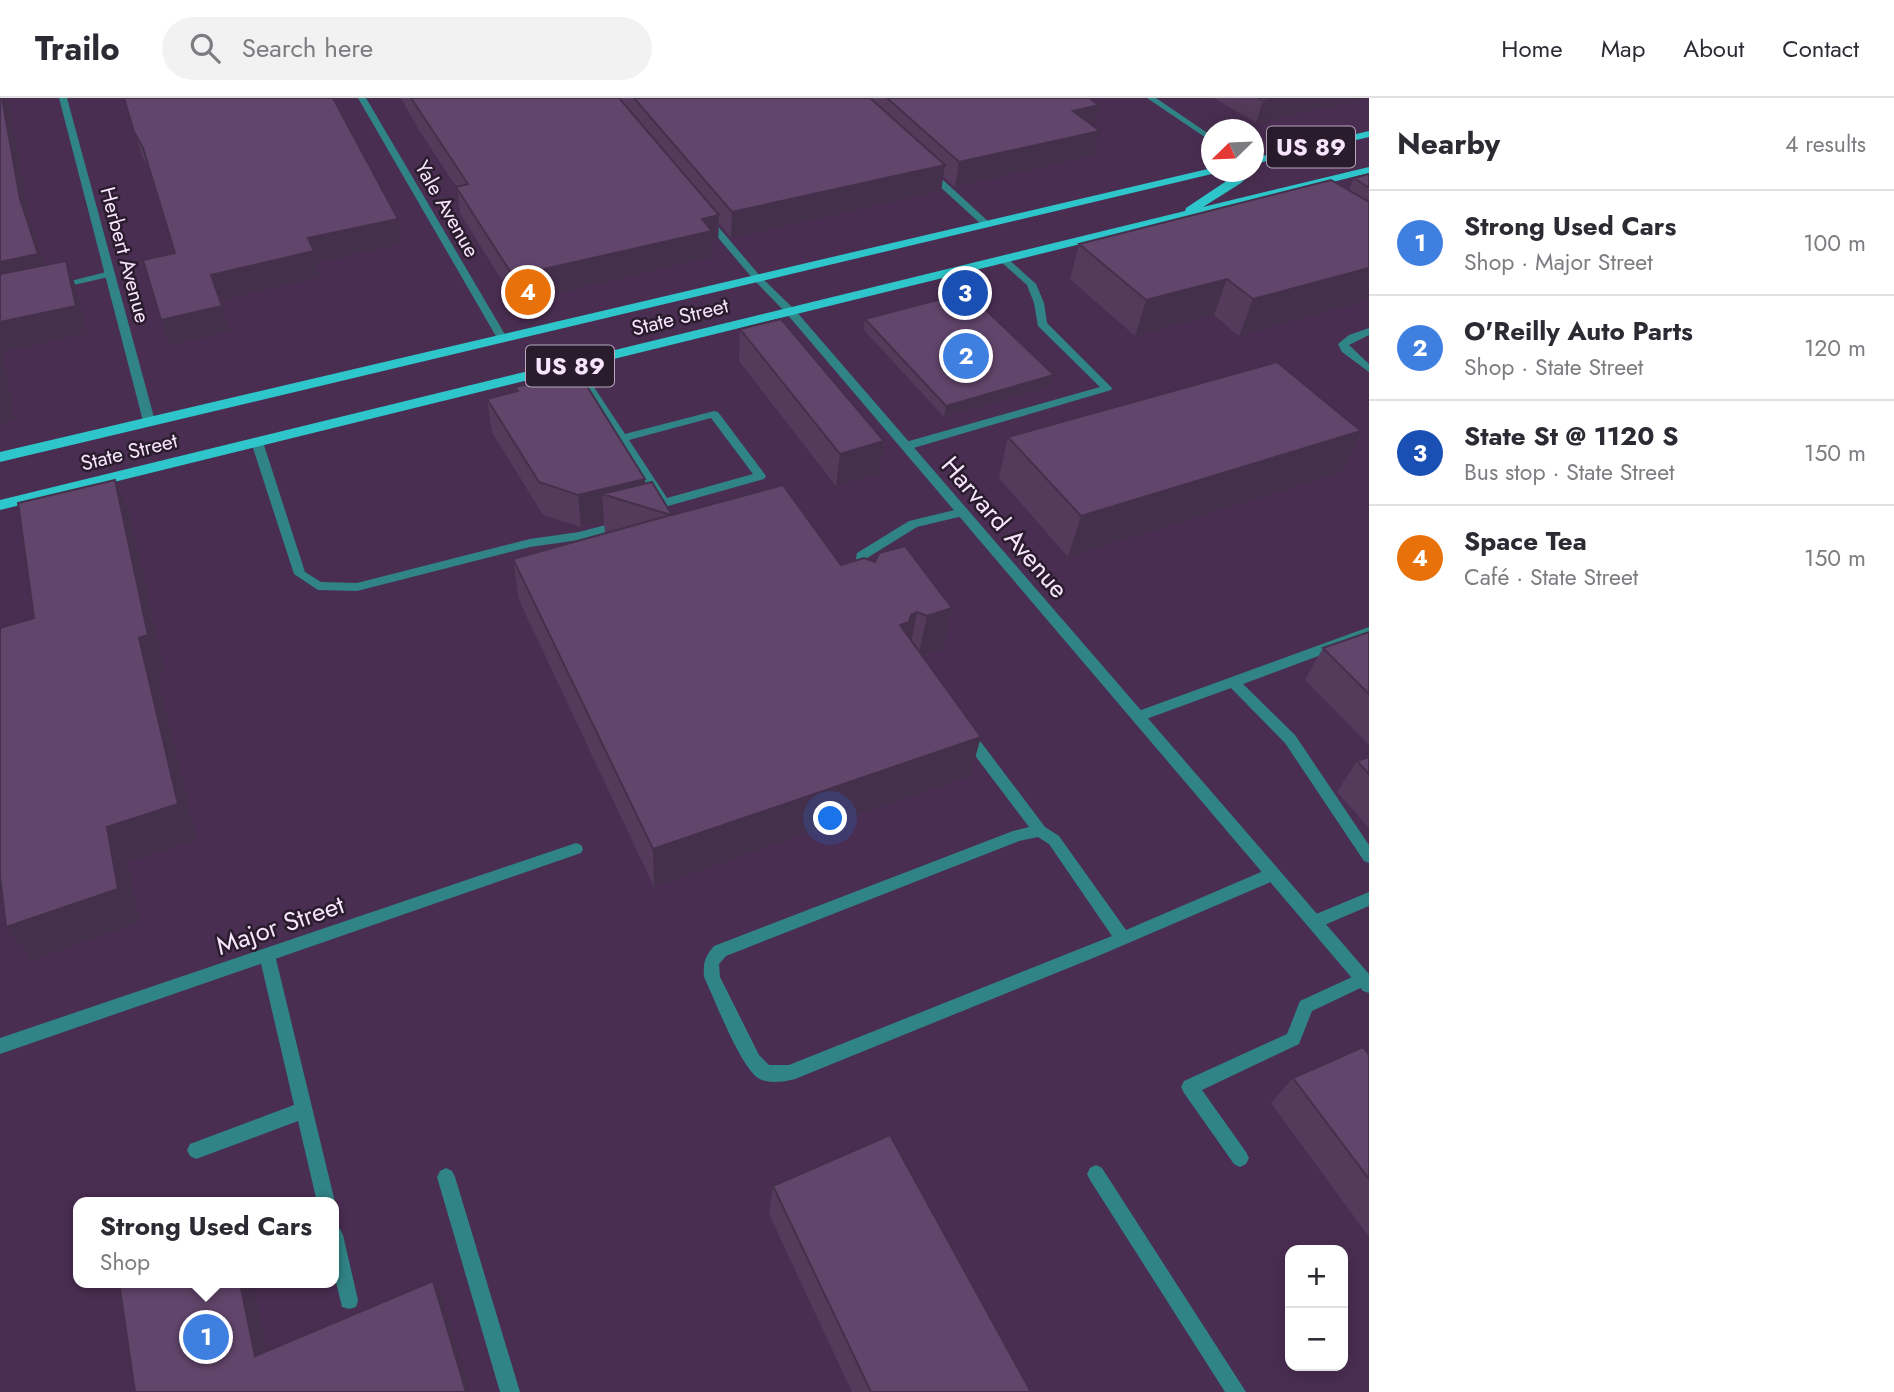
<!DOCTYPE html>
<html lang="en">
<head>
<meta charset="utf-8">
<style>
	:root { --surface:#fff; --page:#f2f2f3; --text:#2b2b33; --muted:#7c7c81; --line:#e1e1e2; --accent:#0f766e }
	body { margin:0; font-family:Jost,sans-serif; background:var(--page); color:var(--text) }
	.controls { position:absolute; right:21px; bottom:21px; display:grid; overflow:hidden; border-radius:14px; box-shadow:0 4px 18px #0003 }
	.controls button { width:63px; height:63px; display:grid; place-items:center; padding:0; border:0; border-bottom:2px solid var(--line); background:var(--surface); color:var(--text); font:35px sans-serif }
	.compass { position:absolute; left:1201px; top:21px; width:63px; height:63px; border-radius:50%; background:var(--surface); box-shadow:0 4px 18px #0003; rotate:247deg }
	.you { position:absolute; left:831px; top:721px; width:24px; height:24px; margin:-18px; border:5px solid #fff; border-radius:50%; background:#1a73e8; box-shadow:0 0 0 10px #1a73e833 }
	.badge { display:grid; place-items:center; width:46px; height:46px; border-radius:50%; background:var(--accent); color:#fff; font-size:23px; font-weight:700 }
	.pin { position:absolute; translate:-50% -50%; border:4px solid #fff; box-shadow:0 2px 7px #0006 }
	.popup { position:absolute; left:73px; top:1099px; width:266px; height:91px; box-sizing:border-box; display:grid; place-content:center; border-radius:14px; background:var(--surface); filter:drop-shadow(0 2px 5px #0005); font-size:23px; white-space:nowrap; color:var(--muted) }
	.popup b { font-size:26px; color:var(--text) }
	.popup::after { content:''; position:absolute; left:50%; top:100%; margin-left:-14px; border:14px solid transparent; border-top-color:var(--surface) }
	.list { margin:0; padding:0; list-style:none }
	h2 { display:flex; justify-content:space-between; align-items:center; height:91px; margin:0; padding:0 28px; font-size:30px }
	h2 small { font-size:23px; font-weight:400; color:var(--muted) }
	.list li { display:grid; grid-template-columns:46px 1fr auto; gap:21px; align-items:center; box-sizing:border-box; height:105px; padding:0 28px; border-top:2px solid var(--line) }
	.list b { display:block; font-size:26px; white-space:nowrap }
	.list p { margin:0; font-size:23px; white-space:nowrap; color:var(--muted) }
	.list em { font-size:23px; font-style:normal; color:var(--muted) }
	.icon { flex:none; width:38px; height:38px; fill:none; stroke:currentColor; stroke-width:2; stroke-linecap:round; stroke-linejoin:round }
	.map { position:relative; flex:none; width:1369px; height:1294px; overflow:hidden }
	header { display:flex; align-items:center; gap:42px; box-sizing:border-box; height:98px; padding:0 35px; background:var(--surface); border-bottom:2px solid var(--line) }
	header strong { font-size:33px }
	nav { display:flex; gap:38px; margin-inline-start:auto; font-size:24px }
	.search { width:490px; height:63px; background:var(--page); display:flex; align-items:center; gap:18px; box-sizing:border-box; padding:0 24px; border-radius:38px; color:var(--muted); font-size:26px }
	main { display:flex }
	aside { flex:1; background:var(--surface) }
	.map>svg:first-child { display:block }
</style>
</head>
<body>
<header>
<strong>Trailo</strong>
<div class="search"><svg class="icon" aria-label="search" viewBox="0 0 24 24"><circle cx="10" cy="10" r="6"/><path d="M15 15l6 6"/></svg>Search here</div>
<nav><a>Home</a><a>Map</a><a>About</a><a>Contact</a></nav>
</header>
<main>
<div class="map">
<svg width="1369" height="1294" viewBox="0 0 1369 1294">
	<rect width="100%" height="100%" fill="#4a2e52"/>
	<g fill="none" stroke-linecap="round" stroke-linejoin="round">
		<path fill="#308486" fill-rule="evenodd" d="M1001,160H1007L1036,186L1044,205L1047,225L1112,290L1111,292L910,351H902V345L1100,289L1038,228L1034,205L1027,187L1001,164Z
			M110,173L115,176L113,178L56,191L51,188Z
			M1369,230V237L1349,247L1369,266V274L1342,254L1338,246L1349,237Z
			M574,264L578,265L625,336L714,313L718,314L766,378L764,381L668,408H660L569,267ZM711,320L753,376L667,400L629,342Z
			M257,340L263,344L305,474L321,484L357,485L530,441L579,434L621,423L627,427L625,430L579,442L530,449L357,493L318,492L294,476L251,344Z
			M963,410L969,414L967,417L917,429L867,460L865,478L859,482L855,481L853,478L857,455L909,423Z
			M1369,529V539L1243,586L1295,637L1369,747V765L1364,763L1285,645L1231,590L1138,624L1131,619L1133,615Z
			M966,630L971,631L1045,729L1059,738L1126,832L1268,771L1273,770L1278,771L1281,776L1278,781L1098,858L795,981C786,984 766,986 758,980C739,966 715,902 704,879C703,864 705,859 714,848L1013,733L1029,729L961,639L959,635L961,631ZM1038,739L1049,746L1112,838L789,967H769L759,957L720,879L719,866L726,858L1019,743Z
			M1369,794V808L1315,831L1309,829L1307,824L1309,819Z
			M267,850L273,852L275,857L335,1104L334,1107V1104H317L298,1023L196,1061L190,1058L187,1052L190,1046L294,1007L259,857L261,852Z
			M1363,874L1369,876V886L1312,913L1299,946L1202,992L1246,1054L1249,1060L1246,1066L1240,1069L1234,1066L1184,995L1181,989L1184,983L1287,936L1300,903Z
			M1096,1067L1102,1070L1246,1294H1225L1090,1082L1087,1076L1090,1070Z
			M446,1070L452,1073L455,1079L520,1294H500L437,1079L440,1073Z
			M334,1128L340,1131L343,1137L358,1202L356,1209L349,1211L342,1209L334,1176Z"/>
		<path fill="#308486" fill-rule="evenodd" d="M59,0H67L155,323L153,325L149,326L143,323Z
			M358,0H366L507,240L506,242H498L497,240Z
			M1147,0H1156L1212,38V44Z
			M925,71H931L989,124V128H983L925,75Z
			M704,119H710L760,178L795,212L1369,876V895L1363,893L787,216L754,182L704,123Z
			M576,745L581,747L583,751L581,755L0,956V940Z"/>
		<path fill="#2ec6ca" fill-rule="evenodd" d="M1369,33V39L1254,66V60Z
			M1369,69V75L0,412V402L1185,113L1186,110L1240,74H1252L1241,85L1203,109Z
			M1212,70V74H1217L1216,75L0,364V354Z"/>
	</g>
	<path fill="#543b5c" d="M124,0L398,121L402,146L317,165L320,179L220,203L230,234L170,247L175,155L150,72L142,58Z
		M401,0H1089L1094,28L1093,58L955,89L943,78L941,93L731,140L719,125L718,143L712,145V159L516,205L460,115L457,90L419,32Z
		M1214,0H1369L1256,25Z
		M1369,76V202L1239,238L1214,217L1135,238L1070,181L1079,146L1349,92L1354,80Z
		M865,221L1054,277L1051,288L944,319L864,232Z
		M740,231L884,343L879,376L836,388L739,263Z
		M515,289L645,386L672,417L841,467L952,510L943,551L922,558L970,678L654,789L519,502L513,461L605,436L604,424L581,429L543,417L492,334L487,301L515,294Z
		M1361,333L1340,375L1068,459L999,380L1008,339Z
		M1369,534V647L1305,582L1323,550Z
		M1369,659V730L1337,694L1357,663Z
		M1369,957V1139L1271,1005L1293,980Z
		M773,1088L1031,1294H852L769,1116Z"/>
	<path fill="#45304b" d="M2,0H8L31,128L50,183L0,194V164L20,101Z
		M1277,0H1369L1256,25L1263,3Z
		M1099,7L1093,32L1073,13Z
		M1100,33L1093,58L955,89L959,64Z
		M945,67L941,93L731,140L732,114Z
		M719,117L718,143L712,145V159L516,205L513,178L702,121Z
		M398,121L402,146L317,165L320,179L219,203L211,177L308,140Z
		M66,163L77,191L87,235L3,254L15,323L0,326V224Z
		M1369,170V202L1239,238L1253,201Z
		M1227,181L1214,217L1135,238L1146,202Z
		M222,208L230,234L170,247L161,222Z
		M1054,277L1051,288L944,319L946,308Z
		M1361,333L1340,375L1068,459L1081,418Z
		M884,343L879,376L836,388L840,356Z
		M645,381L646,409L602,396L604,424L581,429L578,397Z
		M115,382L131,420L165,575L157,577L197,742L128,764L140,825L32,862L6,829L107,729L139,540Z
		M952,510L943,551L918,559L927,518Z
		M917,514L909,555L900,527L911,517Z
		M981,639L970,678L654,789L653,751Z
		M433,1183L443,1202L470,1294H466Z
		M240,1185H253L272,1276L255,1258Z"/>
	<path fill="#62456b" stroke="#45304b" stroke-width="2" d="M0,0H2L20,101L38,156L0,164Z
		M124,0H333L398,121L308,140L314,153L211,177L222,208L161,222L143,162L175,155L143,50L134,34Z
		M411,0H619L719,117L702,121L712,133L513,178L456,89L468,86Z
		M634,0H870L945,67L732,114Z
		M887,0H1089L1099,7L1073,13L1100,33L959,64Z
		M1258,0H1277L1263,3Z
		M1369,76V90L1354,80Z
		M1331,82L1369,104V170L1253,201L1227,181L1146,202L1079,146Z
		M66,163L76,208L0,224V176Z
		M967,194L1054,277L946,308L865,221Z
		M781,221L884,343L840,356L740,231Z
		M1277,264L1361,333L1081,418L1008,339Z
		M574,276L580,277L645,381L578,397L539,384L487,301L518,293L515,289Z
		M115,382L148,537L139,540L178,706L107,729L118,791L6,829L0,778V530L34,520L18,405Z
		M652,384L672,417L783,387L841,467L864,460L875,464L879,455L905,448L952,510L927,518L917,514L911,517L909,524L900,527L981,639L653,751L513,461L671,417L602,396Z
		M1369,534V596L1323,550Z
		M1369,659V676L1357,663Z
		M1363,949L1369,957V1081L1293,980Z
		M890,1037L1031,1294H871L773,1088Z
		M433,1183L466,1294H135L119,1185H240L255,1258Z"/>
	<g text-anchor="middle" stroke-width="5" stroke-linejoin="round" paint-order="stroke">
		<g font-size="21" fill="#f6e5fc" stroke="#291c2d">
			<text transform="translate(447 111) rotate(60)" y="7">Yale Avenue</text>
			<text transform="translate(125 157) rotate(75)" y="7">Herbert Avenue</text>
			<text transform="translate(680 219) rotate(-14)" y="7">State Street</text>
			<text transform="translate(129 354) rotate(-14)" y="7">State Street</text>
		</g>
		<g fill="#291c2d" stroke="#b8a9be" stroke-width="2">
			<rect x="1267" y="28.5" width="88" height="41" rx="5"/>
			<rect x="526" y="247.5" width="88" height="41" rx="5"/>
		</g>
		<g font-size="24" font-weight="bold" fill="#f6e5fc">
			<text x="1311" y="57">US 89</text>
			<text x="570" y="276">US 89</text>
		</g>
		<g font-size="26" fill="#f6e5fc" stroke="#291c2d">
			<text transform="translate(1005 429) rotate(49)" y="9">Harvard Avenue</text>
			<text transform="translate(280 827) rotate(-19)" y="9">Major Street</text>
		</g>
	</g>
</svg>
<div class="controls">
<button>+</button>
<button>−</button>
</div>
<svg class="compass" viewBox="-18 -18 36 36"><path d="M0-13l5 13h-10z" fill="#e53935"/><path d="M0 13l5-13h-10z" fill="#7c7c81"/></svg>
<div class="you"></div>
<div class="pin badge" style="left:206px;top:1239px;background:#3f7fe0">1</div>
<div class="popup"><b>Strong Used Cars</b>Shop</div>
<div class="pin badge" style="left:966px;top:258px;background:#3f7fe0">2</div>
<div class="pin badge" style="left:965px;top:195px;background:#1a4fb4">3</div>
<div class="pin badge" style="left:528px;top:194px;background:#e8710a">4</div>
</div>
<aside>
<h2>Nearby<small>4 results</small></h2>
<ul class="list">
<li><span class="badge" style="background:#3f7fe0">1</span><div><b>Strong Used Cars</b><p>Shop · Major Street</p></div><em>100 m</em></li>
<li><span class="badge" style="background:#3f7fe0">2</span><div><b>O'Reilly Auto Parts</b><p>Shop · State Street</p></div><em>120 m</em></li>
<li><span class="badge" style="background:#1a4fb4">3</span><div><b>State St @ 1120 S</b><p>Bus stop · State Street</p></div><em>150 m</em></li>
<li><span class="badge" style="background:#e8710a">4</span><div><b>Space Tea</b><p>Café · State Street</p></div><em>150 m</em></li>
</ul>
</aside>
</main>
</body>
</html>
